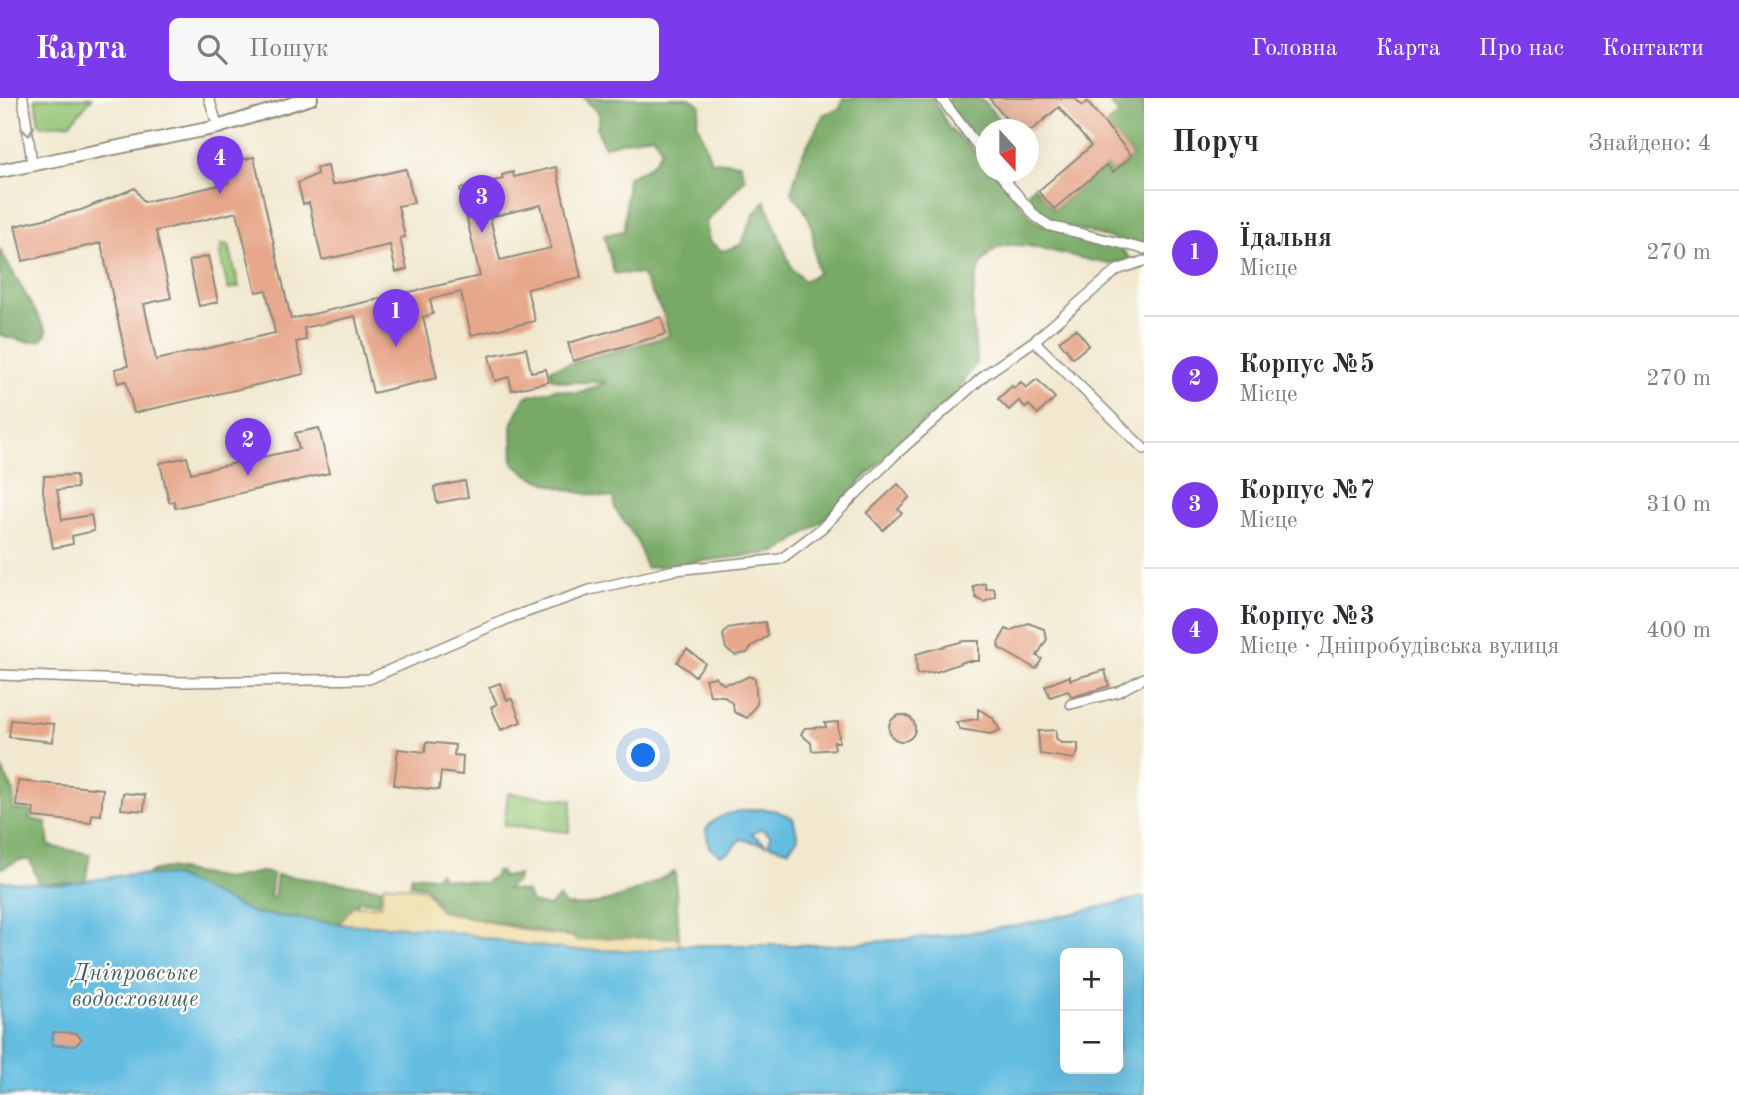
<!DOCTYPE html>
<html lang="uk">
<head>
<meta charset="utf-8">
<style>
	:root { --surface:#fff; --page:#f7f7f7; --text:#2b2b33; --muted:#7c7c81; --line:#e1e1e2; --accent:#7c3aed }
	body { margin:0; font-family:"Old Standard TT",serif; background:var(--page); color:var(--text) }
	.controls { position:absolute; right:21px; bottom:21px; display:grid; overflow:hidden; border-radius:10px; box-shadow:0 7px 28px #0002 }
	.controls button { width:63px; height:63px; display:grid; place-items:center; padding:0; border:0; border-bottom:2px solid var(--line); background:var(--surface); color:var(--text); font:35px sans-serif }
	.compass { position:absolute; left:976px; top:21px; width:63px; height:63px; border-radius:50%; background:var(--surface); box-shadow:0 7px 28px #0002; rotate:159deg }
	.you { position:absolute; left:644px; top:658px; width:24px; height:24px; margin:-18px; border:5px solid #fff; border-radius:50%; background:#1a73e8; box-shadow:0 0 0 10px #1a73e833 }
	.badge { display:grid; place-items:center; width:46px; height:46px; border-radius:50%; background:var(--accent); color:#fff; font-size:23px; font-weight:700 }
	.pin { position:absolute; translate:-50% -58px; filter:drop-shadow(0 2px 4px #0008) }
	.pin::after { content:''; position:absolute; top:37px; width:24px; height:21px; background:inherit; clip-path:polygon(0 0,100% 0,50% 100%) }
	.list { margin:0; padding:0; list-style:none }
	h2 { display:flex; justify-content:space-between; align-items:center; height:91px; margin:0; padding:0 28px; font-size:30px }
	h2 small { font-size:23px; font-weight:400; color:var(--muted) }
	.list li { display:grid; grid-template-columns:46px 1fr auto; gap:21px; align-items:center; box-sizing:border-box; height:126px; padding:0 28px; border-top:2px solid var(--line) }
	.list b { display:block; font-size:26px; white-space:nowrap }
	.list p { margin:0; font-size:23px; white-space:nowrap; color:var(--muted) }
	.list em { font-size:23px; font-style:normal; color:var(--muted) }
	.icon { flex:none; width:38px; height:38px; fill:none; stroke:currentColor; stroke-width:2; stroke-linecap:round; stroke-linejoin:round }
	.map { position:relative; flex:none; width:1144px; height:997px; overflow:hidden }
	header { display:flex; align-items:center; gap:42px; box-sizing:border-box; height:98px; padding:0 35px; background:var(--accent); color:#fff }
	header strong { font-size:33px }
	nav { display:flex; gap:38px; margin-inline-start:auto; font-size:24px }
	.search { width:490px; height:63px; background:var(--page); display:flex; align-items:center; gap:18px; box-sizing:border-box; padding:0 24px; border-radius:10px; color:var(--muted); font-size:26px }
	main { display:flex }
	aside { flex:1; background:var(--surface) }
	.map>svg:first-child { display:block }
</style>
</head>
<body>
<header>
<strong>Карта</strong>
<div class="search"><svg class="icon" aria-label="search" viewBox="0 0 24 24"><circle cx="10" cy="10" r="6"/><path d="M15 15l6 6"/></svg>Пошук</div>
<nav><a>Головна</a><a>Карта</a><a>Про нас</a><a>Контакти</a></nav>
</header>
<main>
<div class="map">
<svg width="1144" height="997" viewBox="0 0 1144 997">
	<rect width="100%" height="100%" fill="#fdfcf7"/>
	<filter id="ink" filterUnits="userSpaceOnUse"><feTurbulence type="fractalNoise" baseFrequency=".0143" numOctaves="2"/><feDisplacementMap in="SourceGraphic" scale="14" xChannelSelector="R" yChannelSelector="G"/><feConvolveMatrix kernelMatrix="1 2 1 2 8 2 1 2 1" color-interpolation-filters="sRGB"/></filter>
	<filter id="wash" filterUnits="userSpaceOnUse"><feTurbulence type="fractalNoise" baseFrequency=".00686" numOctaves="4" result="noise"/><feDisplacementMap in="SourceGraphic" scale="28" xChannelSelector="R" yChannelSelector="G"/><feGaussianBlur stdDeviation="1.57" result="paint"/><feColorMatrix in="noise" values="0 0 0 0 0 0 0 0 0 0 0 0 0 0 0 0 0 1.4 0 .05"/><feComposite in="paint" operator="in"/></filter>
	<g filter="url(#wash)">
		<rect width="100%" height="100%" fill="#f1e8cf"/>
		<path fill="#95c574" stroke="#607850" stroke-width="2" d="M35,0H92L70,25L43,28L39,25Z
			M222,146L229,147L239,189L228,191L220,157Z
			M508,695L572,702L569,734L504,727Z"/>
		<path fill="#78aa66" stroke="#526a48" stroke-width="2" d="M584,0H690L700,7L697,24L711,63L740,65L745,81L706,124L709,143L722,153L741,147L754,116L765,103L792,171L804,183L818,175C809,135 821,129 791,94L802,57L824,16L840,11L843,0H933L949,30L982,60L986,65V74H994L1034,123L1119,149L1131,161C1110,169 1094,163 1073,158C1053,154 1031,146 1010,147C961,151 973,232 977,264L955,296L890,354L820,425L778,454L646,470L637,442L615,411L614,400C583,397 535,387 513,365L512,326L525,299L556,291L577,295L608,284H566L552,280L550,271L669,238L664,217L641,176L614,175L604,137L624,133L628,79C642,74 658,65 661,50L652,37L604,48L597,31L600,17Z
			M948,0H981L1007,31L986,32V54L950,9Z
			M1106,0H1144V149L1051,124L1038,116L1024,99L1034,88L1054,111L1107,67L1114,74L1132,58L1106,27L1119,16Z
			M0,152L47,234L42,242L28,244L0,237Z
			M0,668L14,694L13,711L31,713L30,721L46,724L49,748L90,756L85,785H39L30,762H19L0,771Z
			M167,770L226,781L262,774L273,776L270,799L274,800L277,777L381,790L379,805L359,803L339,826L253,815L211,796L146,778L152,773Z
			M496,773L501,774V779L518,777L517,783L506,791L527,794L531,804L550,808L559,799L565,807C606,811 638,791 675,774L679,840H600L577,843L574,838L544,834L443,813L425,788L410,786L411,777L435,779L439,774L442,780L483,785L495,778Z"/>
		<path fill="#eeda9e" stroke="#8c8264" stroke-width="2" d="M384,786L425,791L440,813L543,836L573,839L577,843L600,840H679L680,847L647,853L569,852L520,846L430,830L339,826L353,808H381Z"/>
		<path fill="#64bde1" stroke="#487486" stroke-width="2" fill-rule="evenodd" d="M756,711L774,712L793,720L798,740L788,752L769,747L770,737L761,731L752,736L767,747L740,741L729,754L720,757L709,749L706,731C718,715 737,713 756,711Z
			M129,776L174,778L253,815L339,826L430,830L520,846L569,852L647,853L680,847H836L944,838L1027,826L1144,799V997H0V783L62,787ZM1065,855H1118V971H1065Z"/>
		<g id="blocks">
			<path fill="#e7a78b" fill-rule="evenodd" d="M989,0H1075L1082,8L1087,4L1132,58L1113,74L1107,67L1054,111L1038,93L1091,48L1059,9L1032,32H1015Z
				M254,59L291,221L480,178L460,91L503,81L502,77L513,74L514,79L556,69L581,179L527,191L535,223L471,237L461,194L430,201L433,216L423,219L437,280L373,295L355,218L304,230L306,242L296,244L304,276L134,315L126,283L118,285L115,271L128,268L101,145L23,163L15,128L81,112L135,90L144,104L229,85L225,66ZM541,107L551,150L500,162L490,119ZM237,114L256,194L266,192L275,235L156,262L144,206L171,200L156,133Z
				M328,68L332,87L406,71L414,105L398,108L405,139L400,140L407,171L396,174L390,147L322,162L309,105L303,106L298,85L317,76L316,70Z
				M208,158L218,204L199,208L189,163Z
				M661,219L666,236L573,263L568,245Z
				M1076,231L1089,247L1073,260L1059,243Z
				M526,250L531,274L546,271L549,284L512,292L509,279L495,283L489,258Z
				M1037,281L1055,300L1038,316L1029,307L1026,310L1019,303L1009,312L998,301L1012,288L1014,290L1021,284L1026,290Z
				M319,330L329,375L175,410L174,403L169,404L160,365L187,359L191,375L299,351L295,335Z
				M76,377L77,390L57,392L62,422L91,417L94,433L72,438L73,446L53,450L43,393L44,378Z
				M465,383L468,399L437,405L434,389Z
				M898,386L910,399L898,411L902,415L883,432L867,415Z
				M985,485L986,491L994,490L996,499L984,504L976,500L973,488Z
				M765,524L768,538L752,548L747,555L735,557L726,551L723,537L728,530Z
				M1028,525L1044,531L1047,541L1037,558L1042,561L1036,571L999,550L998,545L1006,531L1010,533Z
				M964,543H979V563H966L936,574L917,576L916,556Z
				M687,551L705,565L695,578L677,564Z
				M1105,572L1109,588L1072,599L1068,593L1050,599L1045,588L1070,578V582Z
				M749,578L755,581L757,606L747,620L734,614L733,606L724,598L710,597L705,581L715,579L723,586L739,583Z
				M500,585L507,602L512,601L521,624L501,632L491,609L497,606L489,589Z
				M978,611L992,619L1000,632L990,636L960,631L956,624L978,621Z
				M889 630a13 13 0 1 1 26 0a13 13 0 1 1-26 0Z
				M11,622L54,626L53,644L9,639Z
				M838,624L839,644H834L835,651L812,653L811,645L801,636L805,630L826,629L825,625Z
				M1056,632V640L1061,645H1078V655L1074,661L1040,656L1038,633Z
				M426,644L455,647L454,657L463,658L462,677L441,674L439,692L394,687L398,651L425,654Z
				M18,683L103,691L101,717L92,716L91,725L33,719L34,710L16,708Z
				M123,695L145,697L144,713L121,711Z
				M53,934L76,935L82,941L75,948L52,947Z"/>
		</g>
	</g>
	<g filter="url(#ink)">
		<use href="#blocks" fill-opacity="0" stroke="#8e8a7d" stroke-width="2"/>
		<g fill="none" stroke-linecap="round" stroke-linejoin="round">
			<g stroke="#8e8a7d" stroke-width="12">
				<path id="street" d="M23,0L32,65
					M209,0L218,29
					M941,0L986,59
					M998,74L1036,119L1050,128L1144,151
					M1034,243L1144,351
					M0,577L181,584L369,581L512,519L590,492L675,472L781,461L822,430L893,359L986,276L1034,243L1117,172L1144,163
					M1071,606L1118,594L1144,580"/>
			</g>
			<g stroke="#8e8a7d" stroke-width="16">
				<path id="secondary" d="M0,73L218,29L311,0"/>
			</g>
			<use href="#street" stroke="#fff" stroke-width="9"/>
			<use href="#secondary" stroke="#fff" stroke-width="12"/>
		</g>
		<defs><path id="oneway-chevron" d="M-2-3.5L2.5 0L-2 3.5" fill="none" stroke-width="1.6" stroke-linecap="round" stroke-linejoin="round" transform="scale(1.75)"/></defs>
		<use stroke="#a0a0a0" href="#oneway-chevron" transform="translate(28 33) rotate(82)"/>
	</g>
	<g text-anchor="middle" stroke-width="5" stroke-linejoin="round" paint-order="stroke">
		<g font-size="23" font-style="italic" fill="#3f5e6b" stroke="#fdfcf7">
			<text x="135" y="882">Дніпровське<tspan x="135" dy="26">водосховище</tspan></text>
		</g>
	</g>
</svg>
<div class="controls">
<button>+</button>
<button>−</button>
</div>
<svg class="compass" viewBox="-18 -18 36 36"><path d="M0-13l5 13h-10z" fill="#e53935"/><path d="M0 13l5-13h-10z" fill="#7c7c81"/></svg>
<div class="you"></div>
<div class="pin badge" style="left:396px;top:249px">1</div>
<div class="pin badge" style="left:248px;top:378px">2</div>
<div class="pin badge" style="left:482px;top:135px">3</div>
<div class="pin badge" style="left:220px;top:96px">4</div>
</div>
<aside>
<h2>Поруч<small>Знайдено: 4</small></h2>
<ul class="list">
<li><span class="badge">1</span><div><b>Їдальня</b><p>Місце</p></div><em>270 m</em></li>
<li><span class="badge">2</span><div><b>Корпус №5</b><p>Місце</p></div><em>270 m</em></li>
<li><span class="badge">3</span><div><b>Корпус №7</b><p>Місце</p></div><em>310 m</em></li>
<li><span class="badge">4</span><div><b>Корпус №3</b><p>Місце · Дніпробудівська вулиця</p></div><em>400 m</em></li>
</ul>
</aside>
</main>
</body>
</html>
